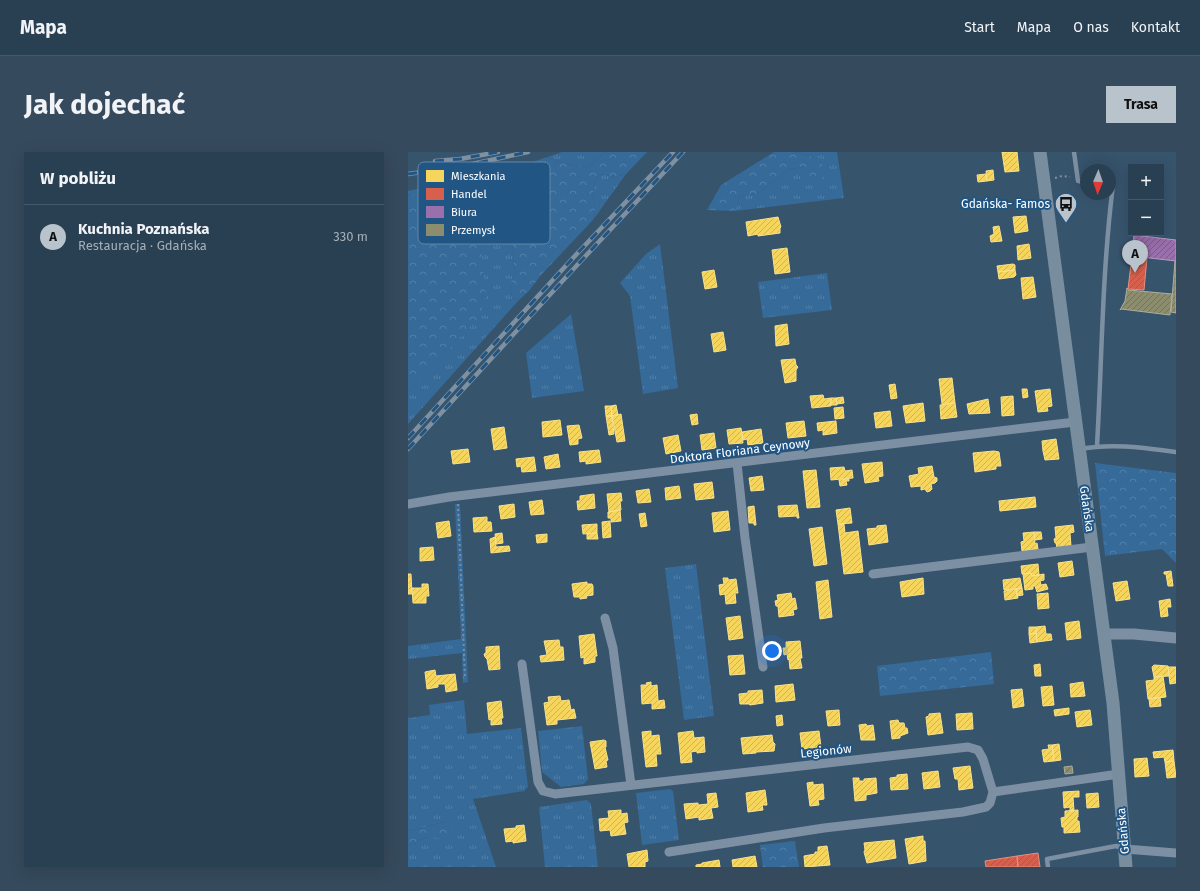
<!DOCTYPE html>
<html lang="pl">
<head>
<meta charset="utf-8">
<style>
	:root { --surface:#293f52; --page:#354a5c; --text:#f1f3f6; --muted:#a5afb8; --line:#455869; --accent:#b9c3cc }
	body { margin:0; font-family:"Fira Sans",sans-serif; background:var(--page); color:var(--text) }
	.controls { position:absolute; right:12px; top:12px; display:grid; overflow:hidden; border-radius:0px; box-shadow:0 4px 16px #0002 }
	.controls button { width:36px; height:36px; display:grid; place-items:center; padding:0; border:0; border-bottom:1px solid var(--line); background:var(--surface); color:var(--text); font:20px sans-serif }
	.compass { position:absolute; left:672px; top:12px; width:36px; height:36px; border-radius:50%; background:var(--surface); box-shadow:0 4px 16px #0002; rotate:182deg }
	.you { position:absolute; left:364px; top:499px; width:14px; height:14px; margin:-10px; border:3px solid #fff; border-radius:50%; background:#1a73e8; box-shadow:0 0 0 6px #1a73e833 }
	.badge { display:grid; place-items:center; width:26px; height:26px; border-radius:50%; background:var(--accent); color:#111; font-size:13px; font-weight:700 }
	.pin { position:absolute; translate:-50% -33px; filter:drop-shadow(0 1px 2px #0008) }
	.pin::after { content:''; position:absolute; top:21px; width:14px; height:12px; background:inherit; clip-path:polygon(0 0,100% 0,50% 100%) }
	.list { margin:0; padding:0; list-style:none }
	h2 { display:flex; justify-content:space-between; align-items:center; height:52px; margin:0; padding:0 16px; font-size:17px }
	h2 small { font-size:13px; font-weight:400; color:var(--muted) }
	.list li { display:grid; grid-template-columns:26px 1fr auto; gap:12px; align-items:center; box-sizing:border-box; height:64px; padding:0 16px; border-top:1px solid var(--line) }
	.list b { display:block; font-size:15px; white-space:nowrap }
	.list p { margin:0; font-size:13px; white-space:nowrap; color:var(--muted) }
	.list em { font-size:13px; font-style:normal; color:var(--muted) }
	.map { position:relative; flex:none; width:768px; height:715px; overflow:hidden; border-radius:0px }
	header { display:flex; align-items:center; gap:24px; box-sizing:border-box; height:56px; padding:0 20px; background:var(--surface); border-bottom:1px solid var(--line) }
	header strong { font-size:19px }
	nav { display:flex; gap:22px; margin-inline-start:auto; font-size:14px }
	.intro { display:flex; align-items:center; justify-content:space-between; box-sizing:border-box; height:96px; padding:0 24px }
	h1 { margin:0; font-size:28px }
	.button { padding:10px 18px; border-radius:0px; background:var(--accent); color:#111; font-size:14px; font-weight:700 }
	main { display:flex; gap:24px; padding:0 24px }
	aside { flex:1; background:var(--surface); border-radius:0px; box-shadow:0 4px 16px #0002 }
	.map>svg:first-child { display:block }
</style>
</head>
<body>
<header>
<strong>Mapa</strong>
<nav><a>Start</a><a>Mapa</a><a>O nas</a><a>Kontakt</a></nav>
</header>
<div class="intro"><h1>Jak dojechać</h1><a class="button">Trasa</a></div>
<main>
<aside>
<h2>W pobliżu<small></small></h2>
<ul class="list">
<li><span class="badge">A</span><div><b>Kuchnia Poznańska</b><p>Restauracja · Gdańska</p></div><em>330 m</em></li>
</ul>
</aside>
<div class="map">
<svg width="768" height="715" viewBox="0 0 768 715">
	<defs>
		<pattern id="grass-tufts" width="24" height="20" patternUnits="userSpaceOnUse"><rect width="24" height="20" fill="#356a99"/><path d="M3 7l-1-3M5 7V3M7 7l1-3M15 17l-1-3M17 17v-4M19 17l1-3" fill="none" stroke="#5380a8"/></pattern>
		<pattern id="forest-crowns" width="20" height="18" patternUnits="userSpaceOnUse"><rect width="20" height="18" fill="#356a99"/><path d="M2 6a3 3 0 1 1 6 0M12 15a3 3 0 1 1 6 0" fill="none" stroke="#5380a8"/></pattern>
		<pattern id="homes-hatch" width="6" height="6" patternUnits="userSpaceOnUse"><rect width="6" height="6" fill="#f6d55c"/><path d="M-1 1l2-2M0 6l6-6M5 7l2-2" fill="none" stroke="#ccb358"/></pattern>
		<pattern id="shops-hatch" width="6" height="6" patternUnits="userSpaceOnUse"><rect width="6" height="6" fill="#d6604d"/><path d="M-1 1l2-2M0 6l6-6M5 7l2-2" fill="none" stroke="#a6594d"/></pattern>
		<pattern id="offices-hatch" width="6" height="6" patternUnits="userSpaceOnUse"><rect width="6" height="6" fill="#9970ab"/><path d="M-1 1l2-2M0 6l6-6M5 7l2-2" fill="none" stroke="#766080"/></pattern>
		<pattern id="industry-hatch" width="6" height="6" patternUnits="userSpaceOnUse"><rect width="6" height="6" fill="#8c8c6e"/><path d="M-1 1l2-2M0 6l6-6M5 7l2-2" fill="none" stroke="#727260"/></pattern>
	</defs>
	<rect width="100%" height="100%" fill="#37546d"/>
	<path fill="url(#grass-tufts)" d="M154,0H197L180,15L158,12L139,5Z
		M386,0H429L436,46L327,59L332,44L349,42L381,17L395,15L413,7Z
		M80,21L79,31L83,42L88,61L91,69L98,74L104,84L106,113L107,119L102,133L104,146L111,148L0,272V239L8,234L47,53L0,43V39Z
		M194,22L206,25L218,22L185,68L188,55L185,46L187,28Z
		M252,92L270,236L235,242L222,144L212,131L238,102Z
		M419,121L424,158L355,166L350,130Z
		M163,162L176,239L124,246L118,201Z
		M47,352H52L60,530L55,531L54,501L0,507V494L53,487Z
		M288,412L306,564L276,568L257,416Z
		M56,548L59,582L113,576L120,635L116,639L65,647L88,715H0V694L21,684L40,669L0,679V565L2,566L22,563L21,553Z
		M174,574L180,627L176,632L153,635L134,620L130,579Z
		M262,637L265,639L271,688L234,693L228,641Z
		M179,648L183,652L190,715H137L131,655Z"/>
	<path fill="url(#forest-crowns)" d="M197,0H239L218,22L206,25L194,22L187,28L185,45L188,55L185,68L133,123L121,139L111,148L104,146L102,133L107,119L106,113L104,84L98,74L91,69L88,61L83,42L79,31L80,21L122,11L139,5L158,12L180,15Z
		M366,0H386L413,7L416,25L407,32L398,26L395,15L381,17L349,42L332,44L327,59L299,58L313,33Z
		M0,43L47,53L73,98L78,145L71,165L8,234L0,239Z
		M687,311L768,321V411L754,397L697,404Z
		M583,500L586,532L472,544L469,514Z
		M40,669L46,678L33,687L21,684L0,694V679Z
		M387,689L391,715H355L352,693Z"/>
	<path fill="url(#homes-hatch)" stroke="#f9e28d" d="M594,0H609L611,19L597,20Z
		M585,18L586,28L579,29L578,19Z
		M578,22L579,29L570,30L569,23Z
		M618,64L620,79L607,81L605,65Z
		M370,65L373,75L372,76V81L350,84V82L340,84L338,70Z
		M591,74L594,89L583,90L582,84L586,82L585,75Z
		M621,92L623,106L610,108L609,94Z
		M379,96L382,120L367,122L364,98Z
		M605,112L607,113V118L590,120L589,114Z
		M306,118L309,135L297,137L294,120Z
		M607,118L608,123L606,125L591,127L590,120Z
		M625,125L628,145L615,147L613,126Z
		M379,172L381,192L368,194L367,174Z
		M315,180L318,198L306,200L303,182Z
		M387,207L388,213L390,215L388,218V229L377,231L373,208Z
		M544,226L547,251L534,252L531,227Z
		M487,232L489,246L483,247L481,233Z
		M614,237H619L620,245L615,246Z
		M642,237L644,254L639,255L640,259L630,260L627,239Z
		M415,243L416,247L423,246V254L404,256L402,244Z
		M605,244L606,263L594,264L593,245Z
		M435,245L436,251L429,252L428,246Z
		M423,246H428L429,253H423Z
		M580,247L582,261L561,262L559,252Z
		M515,251L517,269L498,271L495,254Z
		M547,251L549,265L533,267L532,253Z
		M208,253L210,263L204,264L203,254Z
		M197,254H203L204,264H198Z
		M435,255L436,266L427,267L426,256Z
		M482,259L484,274L468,276L466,261Z
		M213,262L217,289L209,290L204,264Z
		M289,262L290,272L284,273L282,263Z
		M198,264H204L206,282L201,283Z
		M152,268L154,283L135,285L134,270Z
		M396,269L398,284L380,286L378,271Z
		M428,269L429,281L415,283V278L410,279L409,271Z
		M171,273L174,286L170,287V292L162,293L159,274Z
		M96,275L99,296L86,298L83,277Z
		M333,276L335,291L321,292L319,278Z
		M353,277L355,291L340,293L339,287L335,288L334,280Z
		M306,281L308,296L294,298L292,283Z
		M270,283L273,299L258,302L255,286Z
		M648,287L651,307L637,308L635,299L634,289Z
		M60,297L62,310L45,312L43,299Z
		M191,298L193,310L178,312V309L172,310L171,300Z
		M586,299L591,300L593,314H588V317L567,320L565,301Z
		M150,302L152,315L138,317L136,305Z
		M126,305L128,319L114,320L113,314L109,315L108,307Z
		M474,310L475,324L470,325L471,329L457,331L454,312Z
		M524,314L526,325L529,326V329L527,331L523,332L524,337L522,339L519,340L517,337L513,338V334L503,335L501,324L511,322L510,316Z
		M436,315L437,319L444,318L445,326L423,328L422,316Z
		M408,318L412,355L399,356L395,319Z
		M354,324L356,338L343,339L341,326Z
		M441,327V329H438L439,333L432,334L431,328Z
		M304,330L306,346L288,348L286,332Z
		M271,334L273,346L258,348L257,336Z
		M241,337L243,350L230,351L228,339Z
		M213,341L214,349H212L213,358L201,360L199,342Z
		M186,342L187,356L170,358L169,349H172V344Z
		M627,345L628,355L592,359L591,349Z
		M134,348L136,362L123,363L121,350Z
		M106,352L107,365L93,367L91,354Z
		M389,353L391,366H389V364L371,365L370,354Z
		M346,354L348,373H346V371H341L340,355Z
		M442,356L444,371L430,372L428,358Z
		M212,358L213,369L203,370V366H200V360Z
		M320,359L322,378L306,380L304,361Z
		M237,361L239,374L233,375L231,362Z
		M79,365V370H83L84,379L66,380L65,366Z
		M41,369L43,384L30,386L28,371Z
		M202,369L203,385L195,386L194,370Z
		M189,372V381L175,382L174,373Z
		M430,372H436L437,381L450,379L455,420L436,422Z
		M478,373L480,390L461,393L459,377L469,376V374Z
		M665,373L666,380L662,381L663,394L649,396L648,391H647L646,387L648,386L647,375Z
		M414,375L419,412L406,414L401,377Z
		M626,380H633L634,387L627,388Z
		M626,380L627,392L629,391L630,397L614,399L613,390L616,389L615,381Z
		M94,381L95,391L88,392L87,382Z
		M189,381L190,387H179V382Z
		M139,382V390L129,391L128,383Z
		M87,385L88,395L101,394L102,399L83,401L82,387Z
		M25,395L26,408L12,409V396Z
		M664,409L666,423L652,425L650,411Z
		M630,412L631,423L624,424L623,421L614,422L613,414Z
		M763,419L765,434H760L758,422H756V420Z
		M623,421L624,424L636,422V428L632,429L633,433L638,432L640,437L629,440L627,434H625V437L617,438L615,422Z
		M0,422H3L4,442H0Z
		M315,426H320V428L328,427L330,441H327L328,451L318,452L317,442L312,443L311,433L316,432Z
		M515,426L516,442L494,445L492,430Z
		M612,426L614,436L596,438L595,428Z
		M420,428L424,465L412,467L408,430Z
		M719,429L722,447L708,449L705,431Z
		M179,430V432H184L185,434V443L178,444L179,446L172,447V445H166L164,432Z
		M14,432H20L21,444H18V451H5L4,436H14Z
		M614,436L615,443L609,444L608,437Z
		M608,437L610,446L597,448L596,439Z
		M383,441L384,447L387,446L389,457L385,458L386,463L371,465L370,454H368L367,449L370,448L369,443Z
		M640,441L641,456L630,457L629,442Z
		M762,447L763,455H759L760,464L753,465L751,449Z
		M332,464L335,486L321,488L318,466Z
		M671,469L673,486L659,488L657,471Z
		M637,474L638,482H643L644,488L629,490L628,475Z
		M621,475H628V481L621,482Z
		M628,481L629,490L622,491L621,482Z
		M186,482L189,504H187V510L176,512V505L173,506L171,484Z
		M151,488L152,495H155L156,508L133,510L132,504L139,503L136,489Z
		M392,489L394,506H392L394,516L382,517L381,507L380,508L379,502L376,503L375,496H378V490Z
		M91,494L92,517L81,518L79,507L77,505L76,502L78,501V495Z
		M335,503L337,522L322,523L320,504Z
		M632,512L633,524H627L626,513Z
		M746,513L760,514L761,524L746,525L744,515Z
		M760,515H768V531L762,532Z
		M27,518L28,524L47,522L49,538L38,540L37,532H30V535L19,537L17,520Z
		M755,524L758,545L740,547L738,529L746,528V525Z
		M243,530V534L249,533L250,549L256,548L257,556L244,557V551L234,552L233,533H239L238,531Z
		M675,530L677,544L663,545L662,532Z
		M385,532L387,548L368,550L367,534Z
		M644,534L646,553L635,554L633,535Z
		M614,537L616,554L605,556L603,538Z
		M354,538L355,551L342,553L341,552H332L331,542L340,541V539Z
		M152,544L153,549L161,548L163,558L166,557L168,566L149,568V572L139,573L136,551L141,550L140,545Z
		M752,545L753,554L742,555L741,547Z
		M93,549L95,566H93L94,572L83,573V567L81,568L79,551Z
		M661,556V562L647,564L646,558Z
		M431,558L432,573L420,574L418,559Z
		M682,558L684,573L669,575L667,560Z
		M532,561L535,581L520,583L518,565L521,564V562Z
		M564,561L565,577L549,578L548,562Z
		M374,563L375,573L369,574L368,564Z
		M490,568L491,571H496L497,576H499L500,581L492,584V586L484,587L482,569Z
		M458,572L459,574L465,573L467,588H453L451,573Z
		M243,579V584L251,583L253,602H248L249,614L238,615L234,580Z
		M285,579L286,586L296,585L297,600L289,601V599L283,600L284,610L273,611L270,581Z
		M411,579L413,595L394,597L392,581Z
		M364,583L365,590L367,592L366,599L348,600V601L335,602L333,586Z
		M196,588L198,589V595H197L200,608L198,609L199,615L187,617L182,590Z
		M651,592L653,608L646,609L644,593Z
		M640,593H644L646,609L636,610L634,598L641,597Z
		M765,598L766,609L757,610L756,605L746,606L745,600Z
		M739,606L741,624L727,625L726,607Z
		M766,609L768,625L759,626L757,610Z
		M562,614L565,636L551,638L550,627H547L545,616Z
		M530,619L532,635L516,637L514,621Z
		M499,622L500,637L483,638L482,626L489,625V623Z
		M445,626H451V629H456V627L468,626L469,641L458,643V648L447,649Z
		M405,630V633L415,632L416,647L410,648L411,653L402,654L399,631Z
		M357,638L359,653H354L355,658L340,660L338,641Z
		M671,639V645H665L666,659H662V655L656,656L655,640Z
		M308,641L310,655L303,656L305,666L291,668V665L278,667L276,652L290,651V653L300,652L299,642Z
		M690,641L691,655L679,656L678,642Z
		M213,658V662L219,661L220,670L216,671L218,682L203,684L202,678L192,679L191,667L201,666L200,659Z
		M670,658V665H669V669H671L672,680L656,681V675H654L653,666L657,665V659Z
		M116,673L118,689L105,691V689L98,690L96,677L108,676V674Z
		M515,684V689H517L518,709L501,712L497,687Z
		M486,688L488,706L459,711L456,700L457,698L456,691Z
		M419,694L422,713L397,715L396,704L407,702V700H410V695Z
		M239,698L240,709L237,710V715H221L219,702Z
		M347,704L349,715H325L324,708Z
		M311,708L312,715H288V713L294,712V711Z"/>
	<path fill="url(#shops-hatch)" stroke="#e29082" d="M724,104L739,106L736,138L720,137Z
		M630,701L632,715H610L609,704Z
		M609,704L610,715H578L577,709Z"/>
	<path fill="url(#offices-hatch)" stroke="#b89bc4" d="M726,83L768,88V109L724,104L725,98H720L721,92L725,93Z"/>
	<path fill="url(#industry-hatch)" stroke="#aeae9a" d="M767,109H768V161L763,160Z
		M719,136L720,138L764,142L762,163L713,157L712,158L717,149Z
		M664,614L665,621L657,622L656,615Z"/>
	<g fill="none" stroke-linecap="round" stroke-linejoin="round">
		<path stroke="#7d90a3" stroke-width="2" stroke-dasharray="2 3" stroke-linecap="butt" d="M647,26L654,24L662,25
			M50,352L57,527"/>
		<path stroke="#7d90a3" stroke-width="4.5" d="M666,0L670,29L678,30
			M689,294C694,207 694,120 705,33H702
			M673,297C704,291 737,296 768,300
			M640,715L639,707L708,694L714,696"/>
		<path stroke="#7d90a3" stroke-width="9" d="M329,311L337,386L355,515
			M0,352L41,345L667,270
			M465,422L684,395
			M197,466L205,496L223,633
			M114,512L130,630L135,639L147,642L560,595L570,598L575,607L585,640L582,651L578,655L555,660L416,676L261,700
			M585,640L711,622
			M717,697L768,701"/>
		<path stroke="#7d90a3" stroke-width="11" d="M696,482H726L768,486"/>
		<path stroke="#788e9f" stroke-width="13" d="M632,0L705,551L718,715"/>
		<g stroke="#7e91a3" stroke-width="4.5">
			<path id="rail" d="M27,9L52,7L90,0
				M0,22L55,14L120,0
				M0,286L165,106L265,0
				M0,297L172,110L275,0"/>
		</g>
		<use href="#rail" stroke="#215583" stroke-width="3" stroke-dasharray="9" stroke-linecap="butt"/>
	</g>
	<defs>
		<g id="bus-pin" transform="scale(1.15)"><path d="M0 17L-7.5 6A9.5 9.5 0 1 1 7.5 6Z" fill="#b9c3cc" stroke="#215583"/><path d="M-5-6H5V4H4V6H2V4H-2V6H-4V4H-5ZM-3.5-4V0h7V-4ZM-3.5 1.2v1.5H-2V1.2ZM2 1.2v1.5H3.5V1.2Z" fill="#111"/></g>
	</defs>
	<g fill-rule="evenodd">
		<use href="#bus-pin" x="658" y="52"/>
	</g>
	<g text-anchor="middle" stroke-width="4" stroke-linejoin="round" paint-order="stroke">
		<g font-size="12" fill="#fff" stroke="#215583" text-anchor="end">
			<text x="642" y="56">Gdańska- Famos</text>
		</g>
		<g font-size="12" fill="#fff" stroke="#215583">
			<text transform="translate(332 299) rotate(-7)" y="4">Doktora Floriana Ceynowy</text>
			<text transform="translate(679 357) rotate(82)" y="4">Gdańska</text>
			<text transform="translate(418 599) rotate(-6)" y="4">Legionów</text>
			<text transform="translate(715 679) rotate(-95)" y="4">Gdańska</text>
		</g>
	</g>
	<rect x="10" y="10" width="132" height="82" rx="6" fill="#215583" stroke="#6488a8" stroke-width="1"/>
	<rect x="18" y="18" width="18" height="12" fill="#f6d55c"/>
	<rect x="18" y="36" width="18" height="12" fill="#d6604d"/>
	<rect x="18" y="54" width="18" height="12" fill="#9970ab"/>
	<rect x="18" y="72" width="18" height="12" fill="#8c8c6e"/>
	<g font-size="11" fill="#fff">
		<text x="43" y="28">Mieszkania</text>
		<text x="43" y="46">Handel</text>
		<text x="43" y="64">Biura</text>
		<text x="43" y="82">Przemysł</text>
	</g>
</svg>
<div class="controls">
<button>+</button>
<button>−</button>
</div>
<svg class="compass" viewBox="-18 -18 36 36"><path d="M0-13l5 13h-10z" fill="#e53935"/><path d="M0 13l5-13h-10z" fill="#a5afb8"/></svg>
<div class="you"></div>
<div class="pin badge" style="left:727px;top:121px">A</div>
</div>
</main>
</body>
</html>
